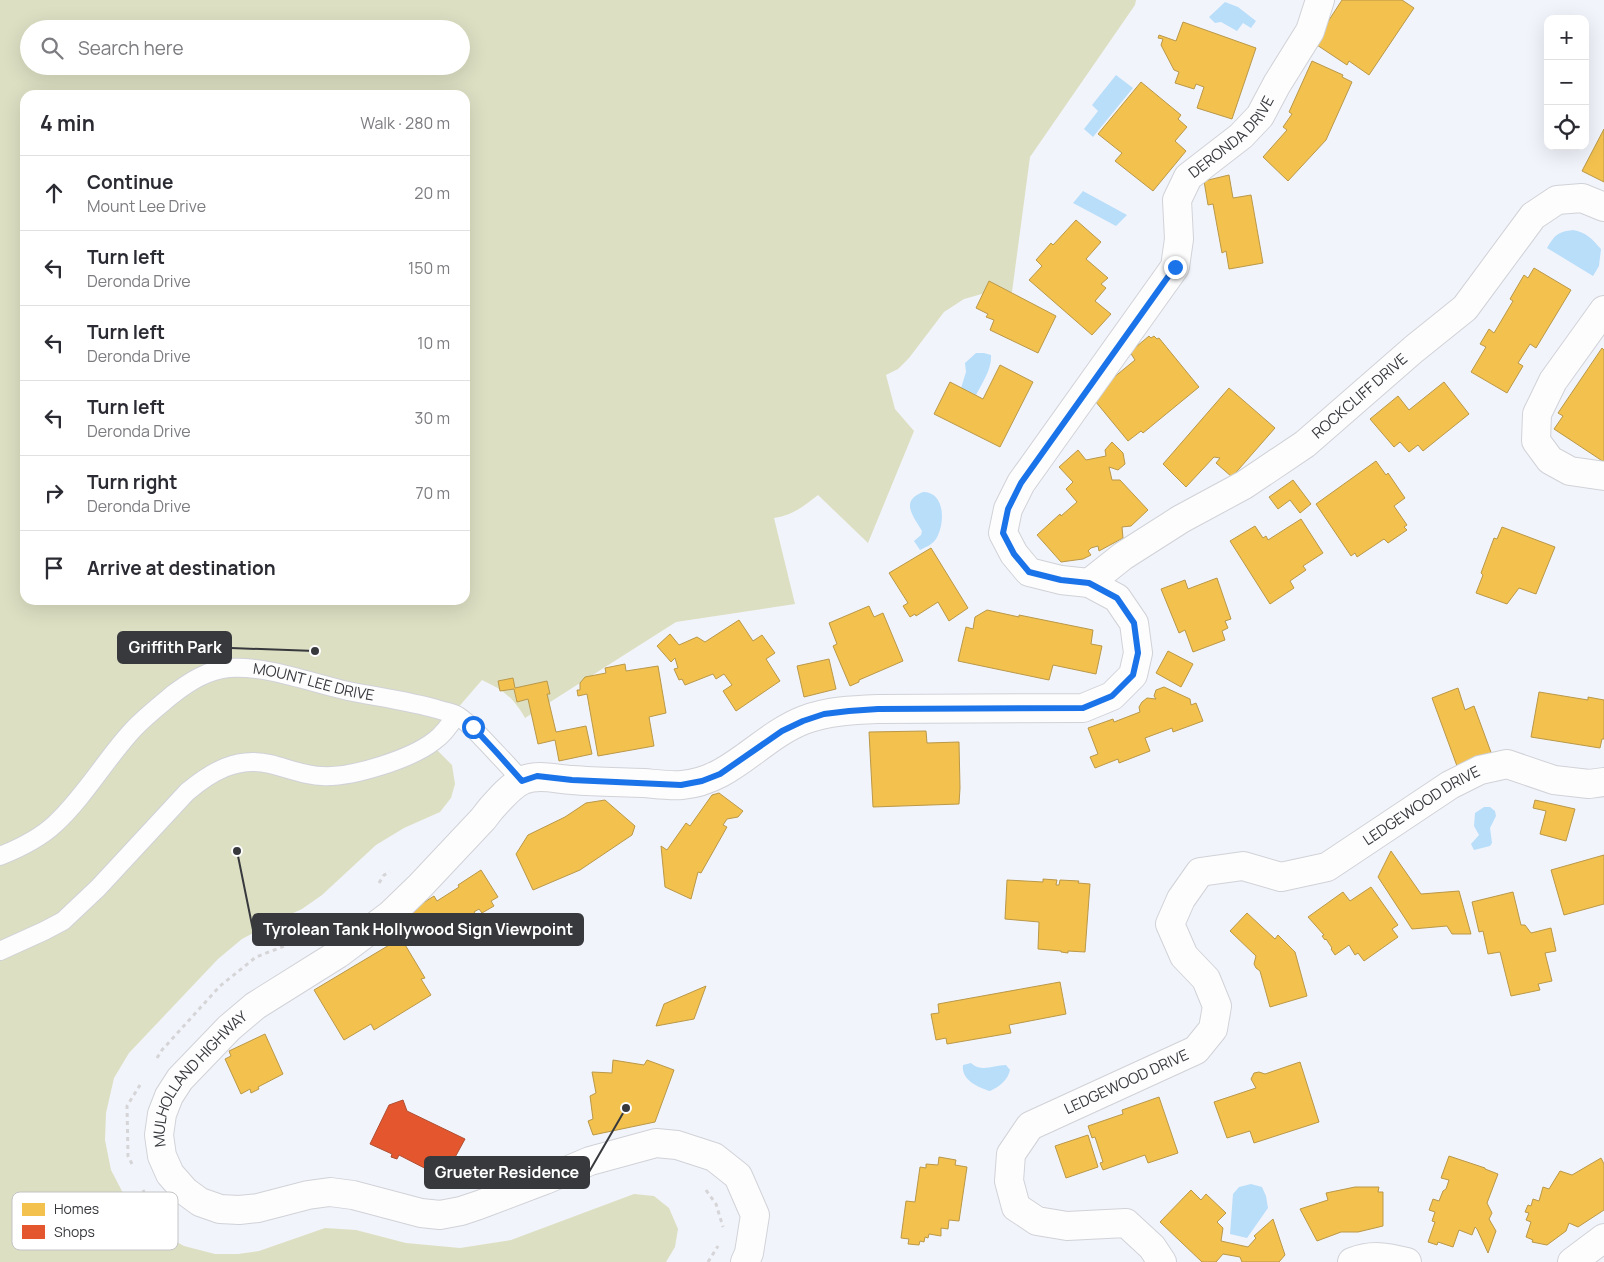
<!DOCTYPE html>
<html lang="en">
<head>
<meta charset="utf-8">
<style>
	:root { --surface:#fff; --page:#f7f7f7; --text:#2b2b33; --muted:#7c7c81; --line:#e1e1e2 }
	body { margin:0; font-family:Manrope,sans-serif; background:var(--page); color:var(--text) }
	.controls { position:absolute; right:15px; top:15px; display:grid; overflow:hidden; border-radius:10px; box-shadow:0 5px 20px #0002 }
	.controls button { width:45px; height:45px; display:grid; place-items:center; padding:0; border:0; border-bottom:1px solid var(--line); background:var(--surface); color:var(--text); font:25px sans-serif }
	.stop { position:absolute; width:15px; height:15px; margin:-11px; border:4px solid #1a73e8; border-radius:50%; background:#fff }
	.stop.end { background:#1a73e8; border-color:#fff; box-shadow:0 1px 5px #0008 }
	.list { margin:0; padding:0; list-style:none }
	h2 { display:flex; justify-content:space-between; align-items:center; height:65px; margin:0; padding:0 20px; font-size:21px }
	h2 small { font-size:16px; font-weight:400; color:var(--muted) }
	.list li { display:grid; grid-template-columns:32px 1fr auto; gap:15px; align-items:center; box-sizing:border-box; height:75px; padding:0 20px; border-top:1px solid var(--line) }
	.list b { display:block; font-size:19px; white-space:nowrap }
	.list p { margin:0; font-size:16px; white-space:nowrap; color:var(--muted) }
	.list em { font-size:16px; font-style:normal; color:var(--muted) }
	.icon { flex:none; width:28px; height:28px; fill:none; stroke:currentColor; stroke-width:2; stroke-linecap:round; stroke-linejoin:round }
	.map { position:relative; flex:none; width:1604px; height:1262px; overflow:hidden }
	.search { position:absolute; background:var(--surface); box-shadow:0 5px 20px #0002; left:20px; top:20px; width:450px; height:55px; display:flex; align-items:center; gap:12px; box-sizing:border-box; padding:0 18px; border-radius:28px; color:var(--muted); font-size:19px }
	.panel { position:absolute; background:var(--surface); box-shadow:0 5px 20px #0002; left:20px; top:90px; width:450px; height:515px; border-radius:15px }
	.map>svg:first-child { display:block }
</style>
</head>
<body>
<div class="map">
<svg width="1604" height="1262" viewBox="0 0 1604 1262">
	<rect width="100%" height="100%" fill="#f2f4fb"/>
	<path fill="#dcdfc2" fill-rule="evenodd" d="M0,0H1136L1135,5L1030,157L1012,292H989L964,299L944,312L909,358L898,369L886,375L895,409L914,431L868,543L818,495C803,507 793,515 774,518L795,604L676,622L525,718C513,697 503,690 482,680L424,747L438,751L452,765L455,784L451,798L440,812L404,828L376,845L322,895L302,909L274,922L242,939L218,959L129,1053L114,1078L106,1113L105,1140L111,1170L124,1195L143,1219L164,1235L184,1246L215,1254H238L259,1251L325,1228L356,1230L406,1243L460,1248L511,1240L634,1194L654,1196L669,1208L678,1229L675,1247L666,1262H0ZM29,29H461V66H29ZM25,95H465V600H25Z"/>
	<path fill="#b9defa" d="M1225,2L1238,7L1256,21L1251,28L1243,23L1237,31L1221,22L1215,23L1209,17Z
		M1116,75L1133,88L1093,137L1084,129L1098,111L1092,105Z
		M1083,191L1127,215L1116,226L1073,203Z
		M1573,230C1586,232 1592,239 1601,249L1599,266L1593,276L1547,248C1555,235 1557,232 1573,230Z
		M976,353H984L991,355C992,369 982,383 976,395L961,388L966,372L965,363Z
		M923,492C946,492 945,525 936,539C932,545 926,547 920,550L914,541L921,535L922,531C914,517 899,501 923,492Z
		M1484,807H1490L1495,811L1496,816L1490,828L1492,843L1490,846L1474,850L1471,844L1479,835L1474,826L1475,813Z
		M971,1063C982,1073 993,1065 1006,1065L1010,1070C1008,1080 999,1087 990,1091C978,1087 961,1080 963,1065Z
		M1251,1184L1262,1187L1266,1196L1268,1208L1247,1238L1230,1234L1233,1194L1239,1187Z"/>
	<path fill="#f2c14e" stroke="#ba9849" d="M1342,0H1402L1414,8L1369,75L1349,61L1347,65L1314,43Z
		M1183,22L1256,48L1232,119L1197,108L1204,87L1196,84L1194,89L1175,83L1179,72L1174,70L1161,45L1163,39L1158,38L1159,35L1176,41Z
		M1312,61L1343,75L1342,77L1352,82L1326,140L1288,181L1263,157L1287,130L1283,127L1292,114L1289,112Z
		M1141,82L1181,115L1178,119L1187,127L1175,141L1186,151L1153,191L1115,161L1122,153L1098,134Z
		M1604,129V182L1582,171Z
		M1229,175L1233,198L1251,195L1263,263L1229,269L1226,251L1222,253L1213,204L1208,205L1204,181Z
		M1076,220L1101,242L1086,259L1108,278L1101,284L1106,288L1095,301L1111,314L1092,335L1029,280L1042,266L1036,260L1051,243L1053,245Z
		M1534,268L1571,290L1536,348L1530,344L1518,363L1523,366L1507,393L1471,372L1486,347L1480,344L1489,329L1494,333L1513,301L1510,299L1524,275L1528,278Z
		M989,281L1056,316L1038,353L990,330L994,320L986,317L988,314L976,308Z
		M1149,336L1151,338L1154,336L1157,339L1159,338L1199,387L1143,433L1141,431L1128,441L1091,396L1135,360L1130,352Z
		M1602,348L1604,350V462L1554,429L1563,416L1558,413Z
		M1000,365L1033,382L1000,447L934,414L950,382L983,399Z
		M1444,382L1469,414L1423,451L1418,445L1409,452L1400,442L1394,447L1370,419L1398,396L1409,410Z
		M1229,388L1275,428L1232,477L1216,463L1220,458L1214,457L1186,487L1163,464Z
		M1112,442L1123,453L1125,464L1118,470L1109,467L1112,480H1120L1148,510L1131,526L1122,527L1123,538L1099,551L1098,546L1091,548L1088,551L1091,555L1083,559L1061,562L1037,535L1060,514L1061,516L1077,502L1066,489L1073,482L1059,467L1078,450L1086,460L1106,456L1105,450Z
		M1376,461L1386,475L1388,473L1405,498L1394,506L1407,525L1404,527L1407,530L1388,543L1384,539L1357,557L1355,553L1351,556L1316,504Z
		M1293,480L1311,504L1300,513L1290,500L1278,509L1269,497Z
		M1301,519L1323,553L1303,566L1306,570L1290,581L1294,588L1270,604L1230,541L1255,526L1263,538L1266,536L1268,540Z
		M1502,527L1555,547L1536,594L1519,588L1507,604L1476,593L1483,575L1481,573L1494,538L1497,539Z
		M931,548L968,608L949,621L938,602L916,616L915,614L910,617L903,606L908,603L889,573Z
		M1217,578L1231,619L1225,621L1228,628L1222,631L1225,640L1193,652L1185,630L1179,633L1161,589L1185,580L1188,589Z
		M869,606L874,617L883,613L903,661L859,680V682L850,686L833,646L837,644L829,623Z
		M987,610L1019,617V615L1093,630L1091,644L1102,646L1096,674L1053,665L1049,680L958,661L966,627L973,629L975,617Z
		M739,620L753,641L762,635L775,653L766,659L780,681L736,711L723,691L732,685L724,674L716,679L713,674L685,685L682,679L679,680L674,669L678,668L675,658L671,662L657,646L670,634L679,645L697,637L705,642Z
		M1168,651L1193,664L1181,687L1156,673Z
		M829,659L836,689L804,697L797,666Z
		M625,664L626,671L658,666L666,713L649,717L654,746L598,756L587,694L578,696L577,690H580V683L585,677L606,673L605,668Z
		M513,678L515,688L547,681L550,694H547L556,732L586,726L592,754L559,761L555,740L538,744L528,699L517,702L514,689L500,691L498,681Z
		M1164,687L1190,699L1191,705L1196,703L1203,721L1173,732L1172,728L1145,738L1150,751L1119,763L1118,759L1095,768L1090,757L1098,754L1088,728L1113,719L1114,722L1140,712L1139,707L1142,702L1147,698L1156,699L1154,696L1156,690Z
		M1458,688L1465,710L1474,706L1492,755L1457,766L1432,698Z
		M1539,692L1588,700V697L1604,700V739H1602L1600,748L1531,737Z
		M926,731L927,743L959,742L960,788L959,804L873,807L869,732Z
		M719,793L743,811L738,817L727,819L723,825L727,827L701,873L698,872L691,899L665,887L661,846L667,850L686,823L690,826L712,795Z
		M605,800L635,826L632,835L580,870L533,890L516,854L528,835L565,817L586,803Z
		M1535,800L1575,809L1566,841L1540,834L1546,811L1533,808Z
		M1391,851L1421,894L1459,891L1471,934H1452L1447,926L1412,929L1378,877Z
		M1604,855V904L1564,915L1551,870Z
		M481,870L498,897L491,901L494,906L482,913L479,909L474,912L478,918L454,932L451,927L445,930L447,934L436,941L433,937L427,941L409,912L434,896L437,901L459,887L458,885Z
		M1043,879L1057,880L1056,885H1059L1060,880L1079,881L1078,883L1090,884L1085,952L1068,951V953L1061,952V951L1038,949L1039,922L1005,919L1007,880L1043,882Z
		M1371,887L1398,925L1392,929L1398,937L1364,961L1358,953L1355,955L1349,945L1335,955L1331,949L1332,948L1326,939L1325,940L1322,936L1324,935L1308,917L1343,892L1350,901Z
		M1513,892L1521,925H1525L1531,933L1551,928L1556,951L1545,953L1552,981L1538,984L1540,990L1511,996L1500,952L1488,954L1483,931L1479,932L1472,902Z
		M1247,913L1275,939L1278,935L1295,952L1307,996L1270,1007L1260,971L1256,968L1254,964L1256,956L1230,931Z
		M401,938L425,978L421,979L431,995L374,1030L371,1024L344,1040L314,990Z
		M1060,982L1066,1014L1009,1025L1011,1033L947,1044L946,1038L936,1040L931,1014L939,1013L938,1004Z
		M706,986L694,1019L656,1026L664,1004Z
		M265,1034L283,1074L258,1087L259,1089L251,1093L250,1089L241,1094L225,1059L231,1056L229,1051Z
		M613,1060L644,1065L647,1060L674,1070L655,1122L593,1135L588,1121L593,1119L590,1096L596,1093L592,1072L612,1073Z
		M1300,1062L1319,1122L1254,1143L1250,1131L1227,1138L1214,1102L1256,1088L1251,1079L1254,1073L1259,1072L1265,1074Z
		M1159,1097L1178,1153L1148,1163L1145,1155L1103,1170L1100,1163L1103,1162L1095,1137L1092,1138L1088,1126L1123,1114L1122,1110Z
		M1088,1135L1098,1167L1066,1178L1055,1146Z
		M1449,1156L1485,1168V1169L1498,1174L1487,1203L1492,1213L1489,1219L1496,1231L1488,1253L1477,1229L1475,1227L1472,1235L1459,1230L1453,1247L1438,1242L1437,1245L1428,1242L1435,1222L1432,1221L1435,1212L1429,1210L1433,1199L1439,1201L1443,1191L1446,1189L1449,1180L1441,1178Z
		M939,1157L956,1160L955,1165L967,1167L959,1221L949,1220L948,1229L941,1228V1236L929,1234L928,1238L925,1237L924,1242L920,1241L919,1245L908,1244L909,1239L901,1238L906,1201L915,1202L920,1167L926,1168V1164L938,1165Z
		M1601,1158L1604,1164V1210L1578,1227L1569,1223L1566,1231L1547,1245L1532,1242L1533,1240L1526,1237L1531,1222L1526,1220L1529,1213L1525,1212L1528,1205L1531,1206L1533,1199L1539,1201L1543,1187L1549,1189L1560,1171L1572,1175Z
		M1355,1187H1379L1378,1192H1383V1226L1358,1232H1341L1317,1241L1300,1209L1328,1200L1326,1193Z
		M1191,1190L1201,1200L1206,1194L1226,1213L1217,1222L1223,1228L1221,1241L1248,1247L1256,1238L1254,1236L1273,1219L1285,1255L1279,1262H1242L1240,1257L1223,1254L1216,1262H1202L1160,1222Z"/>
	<path fill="#e4572e" stroke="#b04e32" d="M403,1100L407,1111L465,1139L453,1161L448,1158L438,1175L399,1155L397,1159L391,1157L392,1154L370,1144L389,1105Z"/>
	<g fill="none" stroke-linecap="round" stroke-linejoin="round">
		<g stroke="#d0d2d7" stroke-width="20">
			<g id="service">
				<path id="s1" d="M0,856C20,848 39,839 55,824C84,797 104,762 130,733C142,719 158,707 172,695C189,682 207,670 229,668C265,665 312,683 348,691C378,697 410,701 440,710C446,712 453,713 458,716C469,723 477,733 486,742C498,755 510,767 522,781"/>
				<path d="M0,951L44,931L63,921L98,888L187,792C211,772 237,756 270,764C287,768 305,776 322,776C351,778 411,759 434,741C444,734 450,725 456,715"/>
			</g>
		</g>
		<g stroke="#d0d2d7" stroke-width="30">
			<g id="minor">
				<path d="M1604,310L1553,381L1537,414L1536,441L1550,460L1570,471L1604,476"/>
				<path id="s2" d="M1089,583L1123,556L1181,519L1244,485L1305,444L1414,349L1465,308L1533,216L1557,200L1582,198L1604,207"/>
				<path id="s3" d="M745,1262L749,1253L755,1215L738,1176L714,1157L677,1145L656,1143L590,1161L545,1180L479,1205L461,1211L440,1215L421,1213L353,1195L330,1192L308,1195L258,1208L239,1210L220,1209L200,1202L185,1191L170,1174L162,1156L159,1135L162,1114L169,1096L180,1079L229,1028L255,1006L338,954L390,915L420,886L483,819C491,808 511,785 523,780C539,774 555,779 572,780C596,782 620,782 644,783C656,784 669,786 682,785C731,781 760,737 804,720C828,711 853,710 878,709L1083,708L1112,696L1133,675L1138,653L1134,623L1117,598L1089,583L1061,580L1029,572L1014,554L1003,533L1008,509L1021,483L1175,267L1179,239L1177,200L1188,177L1241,136L1260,116L1277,84L1310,31L1320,0"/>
				<path id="s4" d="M1162,1262L1152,1247L1126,1223L1067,1226L1037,1221L1016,1207L1009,1181L1011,1154L1030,1126L1196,1050L1213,1029L1217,1006L1206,979L1184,956L1170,924L1181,899L1200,872L1243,866L1281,877L1327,867L1450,785L1480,770L1507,764L1554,780L1589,784L1604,782"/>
				<path d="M1352,1262C1372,1254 1387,1257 1407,1262"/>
				<path d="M1572,1262L1604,1238"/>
			</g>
		</g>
		<path stroke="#d5d5d7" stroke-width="3" stroke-dasharray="4 4" stroke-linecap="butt" d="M379,883L384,875L390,872
			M157,1058L162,1050L220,986L256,957L300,940L319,929
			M132,1164L128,1156L127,1106L140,1085
			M143,1190L145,1194L158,1208
			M706,1190L716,1204L723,1227
			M162,1213L172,1223L181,1226
			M708,1262L718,1246"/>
		<use href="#service" stroke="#fdfdfe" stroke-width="18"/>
		<use href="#minor" stroke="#fdfdfe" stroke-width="28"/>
	</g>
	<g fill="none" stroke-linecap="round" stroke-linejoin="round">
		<path stroke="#1a73e8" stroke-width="6" d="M473,727L498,754L522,781L537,776L572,780L681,785L702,781L720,774L782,731L803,721L824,714L849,711L878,709L1083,708L1112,696L1133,675L1138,653L1134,623L1117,598L1089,583L1061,580L1029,572L1014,554L1003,533L1008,509L1021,483L1175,267"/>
	</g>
	<g text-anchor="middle" stroke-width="5" stroke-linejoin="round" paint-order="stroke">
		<g font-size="15" fill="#37393d" stroke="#fff">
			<text dy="5" stroke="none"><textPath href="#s3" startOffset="2591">DERONDA DRIVE</textPath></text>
			<text dy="5" stroke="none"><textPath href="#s2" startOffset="330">ROCKCLIFF DRIVE</textPath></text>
			<text dy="5" stroke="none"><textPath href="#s1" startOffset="389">MOUNT LEE DRIVE</textPath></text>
			<text dy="5" stroke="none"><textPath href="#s4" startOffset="888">LEDGEWOOD DRIVE</textPath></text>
			<text dy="5" stroke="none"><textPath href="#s4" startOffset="362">LEDGEWOOD DRIVE</textPath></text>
			<text dy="5" stroke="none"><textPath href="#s3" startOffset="808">MULHOLLAND HIGHWAY</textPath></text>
		</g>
	</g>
	<rect x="12" y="1192" width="166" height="58" rx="8" fill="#fff" stroke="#c3c4c5" stroke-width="1"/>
	<rect x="22" y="1203" width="23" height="13" fill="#f2c14e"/>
	<rect x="22" y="1225" width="23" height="14" fill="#e4572e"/>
	<g font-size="14" fill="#37393d">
		<text x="54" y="1214">Homes</text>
		<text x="54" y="1237">Shops</text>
	</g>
	<path fill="none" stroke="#37393d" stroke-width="2" d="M315 651L231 648M237 851L253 930M626 1108L589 1172"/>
	<g fill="#37393d" stroke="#fff" stroke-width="2">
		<circle cx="315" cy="651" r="5"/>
		<circle cx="237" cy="851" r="5"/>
		<circle cx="626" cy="1108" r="5"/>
	</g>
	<g fill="#37393d" stroke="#37393d" stroke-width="2">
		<rect x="118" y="632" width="113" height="31" rx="5"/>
		<rect x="253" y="914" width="330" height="31" rx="5"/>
		<rect x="425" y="1157" width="164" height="31" rx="5"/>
	</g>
	<g font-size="16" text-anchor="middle" font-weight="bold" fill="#fff">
		<text x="175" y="653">Griffith Park</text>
		<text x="418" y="935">Tyrolean Tank Hollywood Sign Viewpoint</text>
		<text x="507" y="1178">Grueter Residence</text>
	</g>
</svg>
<div class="controls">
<button>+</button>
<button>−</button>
<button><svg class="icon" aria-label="locate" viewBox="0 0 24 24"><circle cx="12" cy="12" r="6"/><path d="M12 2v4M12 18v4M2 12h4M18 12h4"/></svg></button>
</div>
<div class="stop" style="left:473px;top:727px"></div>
<div class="stop end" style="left:1175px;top:267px"></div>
<div class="search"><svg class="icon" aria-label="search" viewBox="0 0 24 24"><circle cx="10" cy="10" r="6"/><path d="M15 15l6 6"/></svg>Search here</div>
<section class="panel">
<h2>4 min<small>Walk · 280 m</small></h2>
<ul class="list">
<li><svg class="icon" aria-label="ahead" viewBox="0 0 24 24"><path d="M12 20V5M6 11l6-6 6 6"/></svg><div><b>Continue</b><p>Mount Lee Drive</p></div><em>20 m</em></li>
<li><svg class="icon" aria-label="left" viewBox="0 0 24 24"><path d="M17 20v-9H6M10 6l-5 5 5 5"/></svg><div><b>Turn left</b><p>Deronda Drive</p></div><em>150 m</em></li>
<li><svg class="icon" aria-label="left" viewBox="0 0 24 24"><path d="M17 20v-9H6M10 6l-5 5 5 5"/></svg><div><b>Turn left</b><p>Deronda Drive</p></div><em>10 m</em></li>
<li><svg class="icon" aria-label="left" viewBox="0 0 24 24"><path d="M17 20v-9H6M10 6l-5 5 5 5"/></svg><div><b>Turn left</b><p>Deronda Drive</p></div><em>30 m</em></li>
<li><svg class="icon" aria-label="right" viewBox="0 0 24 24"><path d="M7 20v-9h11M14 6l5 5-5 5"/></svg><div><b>Turn right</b><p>Deronda Drive</p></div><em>70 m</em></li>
<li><svg class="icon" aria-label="arrive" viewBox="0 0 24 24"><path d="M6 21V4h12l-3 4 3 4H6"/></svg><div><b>Arrive at destination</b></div></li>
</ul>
</section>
</div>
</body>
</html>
